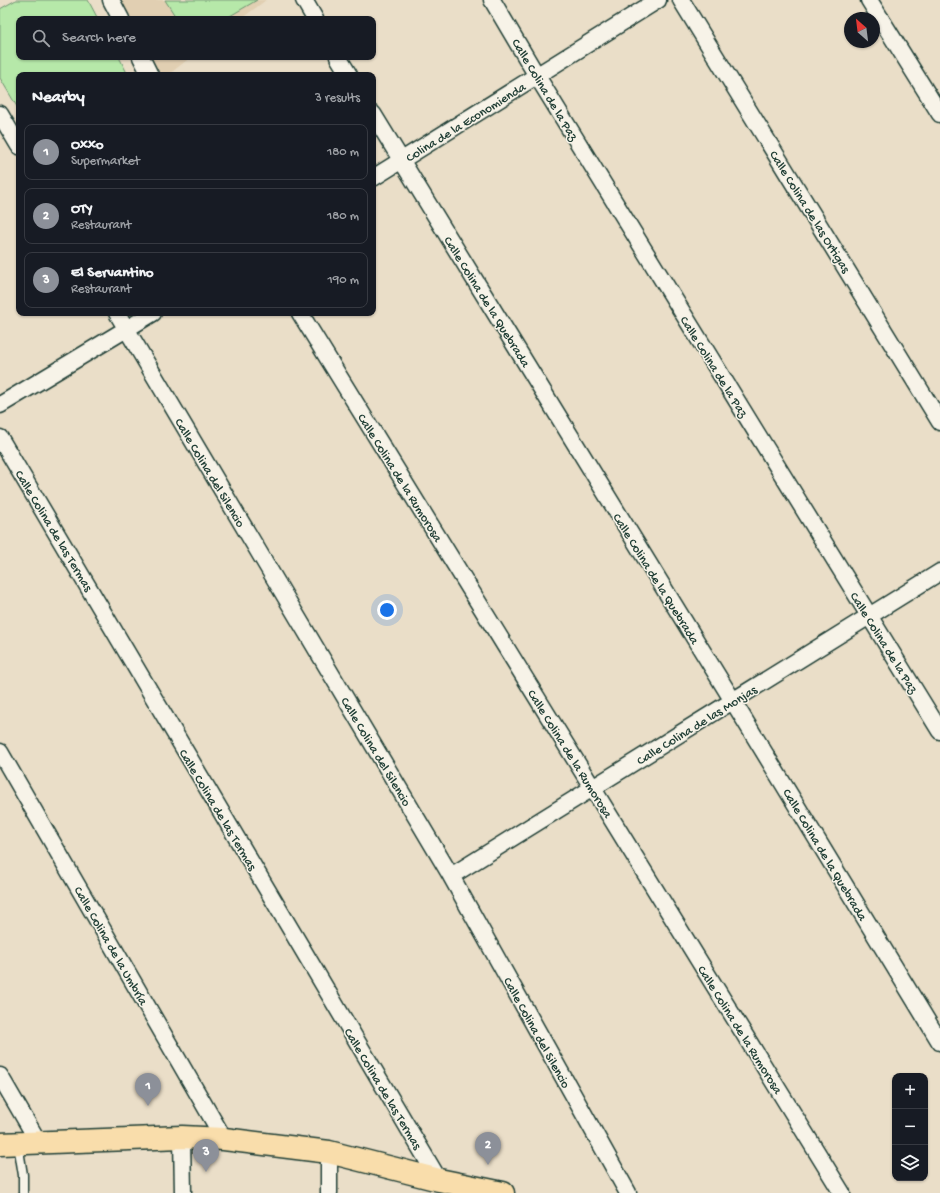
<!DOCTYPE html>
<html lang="en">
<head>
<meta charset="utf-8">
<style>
	:root { --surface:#171b24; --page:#20242c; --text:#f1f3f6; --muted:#9ea1a6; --line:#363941; --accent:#8c9099 }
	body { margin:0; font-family:"Gochi Hand",sans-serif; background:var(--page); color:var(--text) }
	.controls { position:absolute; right:12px; bottom:12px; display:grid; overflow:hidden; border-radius:8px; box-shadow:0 1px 3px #0004 }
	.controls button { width:36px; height:36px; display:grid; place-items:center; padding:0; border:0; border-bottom:1px solid var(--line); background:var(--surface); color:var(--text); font:20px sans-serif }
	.compass { position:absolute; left:844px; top:12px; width:36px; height:36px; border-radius:50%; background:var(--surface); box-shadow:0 1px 3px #0004; rotate:332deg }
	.you { position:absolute; left:387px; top:610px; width:14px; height:14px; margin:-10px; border:3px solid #fff; border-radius:50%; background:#1a73e8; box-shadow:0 0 0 6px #1a73e833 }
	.badge { display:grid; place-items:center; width:26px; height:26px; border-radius:50%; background:var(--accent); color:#fff; font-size:13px; font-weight:700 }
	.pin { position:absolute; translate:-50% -33px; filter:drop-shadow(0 1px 2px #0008) }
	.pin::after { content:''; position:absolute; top:21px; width:14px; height:12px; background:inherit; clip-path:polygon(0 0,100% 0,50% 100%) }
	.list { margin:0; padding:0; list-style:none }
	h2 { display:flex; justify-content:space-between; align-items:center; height:52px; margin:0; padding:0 16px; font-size:17px }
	h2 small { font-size:13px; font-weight:400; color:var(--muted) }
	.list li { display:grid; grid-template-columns:26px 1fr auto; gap:12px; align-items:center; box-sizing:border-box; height:56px; margin:0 8px 8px; padding:0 8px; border:1px solid var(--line); border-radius:8px }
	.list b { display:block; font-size:15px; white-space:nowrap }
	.list p { margin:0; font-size:13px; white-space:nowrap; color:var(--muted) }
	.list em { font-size:13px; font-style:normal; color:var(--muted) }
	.icon { flex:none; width:22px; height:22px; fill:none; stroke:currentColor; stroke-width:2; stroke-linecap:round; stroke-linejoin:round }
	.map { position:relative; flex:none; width:940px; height:1193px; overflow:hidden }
	.search { position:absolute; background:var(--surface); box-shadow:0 1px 3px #0004; left:16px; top:16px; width:360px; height:44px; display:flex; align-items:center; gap:10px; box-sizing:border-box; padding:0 14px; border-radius:8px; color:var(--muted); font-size:15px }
	.panel { position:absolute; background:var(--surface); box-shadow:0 1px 3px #0004; left:16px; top:72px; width:360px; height:244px; border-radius:8px }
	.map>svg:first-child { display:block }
</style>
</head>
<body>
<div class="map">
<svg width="940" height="1193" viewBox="0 0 940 1193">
	<rect width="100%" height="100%" fill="#eadec8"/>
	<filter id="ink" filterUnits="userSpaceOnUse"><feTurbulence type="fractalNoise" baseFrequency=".025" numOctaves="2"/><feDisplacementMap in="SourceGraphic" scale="8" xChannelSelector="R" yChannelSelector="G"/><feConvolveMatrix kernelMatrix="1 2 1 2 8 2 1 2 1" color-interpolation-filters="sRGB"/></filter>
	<g filter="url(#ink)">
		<path fill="#e1cfb2" d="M111,0H266L241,19H121Z
			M141,57H191L168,75H150Z"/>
		<path fill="#b6e8a9" stroke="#6a926e" d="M16,0H88L98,19H19V57H119L128,75H19V110L0,78V9Z
			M165,0H257L225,19H177Z"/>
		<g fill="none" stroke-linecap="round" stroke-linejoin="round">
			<g stroke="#1f3d34" stroke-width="11">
				<path id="lane" d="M18,1144L23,1175V1193"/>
			</g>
			<g stroke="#1f3d34" stroke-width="19">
				<path id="street" d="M111,0L121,19
					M304,0L315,19
					M492,0L537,76L940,731
					M681,0L940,422
					M869,0L940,114
					M141,57L150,75
					M338,57L349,75
					M0,114L19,146
					M373,114L733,701L940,1042
					M373,178L658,0
					M117,313L451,876L628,1193
					M300,313L842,1193
					M0,405L153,313
					M0,438L439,1180
					M0,752L224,1139
					M451,876L940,572
					M0,1076L39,1143
					M182,1137L183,1193
					M329,1152V1193"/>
			</g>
			<g stroke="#1f3d34" stroke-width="25">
				<path id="primary" d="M0,1144L182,1137L224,1139L329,1152L439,1180L503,1193"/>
			</g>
			<use href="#lane" stroke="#f7f3e8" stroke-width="8"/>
			<use href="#street" stroke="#f7f3e8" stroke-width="16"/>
			<use href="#primary" stroke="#f9ddab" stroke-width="22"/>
		</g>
	</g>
	<g text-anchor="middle" stroke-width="3" stroke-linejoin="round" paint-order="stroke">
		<g font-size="13" fill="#1f3d34" stroke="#f7f3e8">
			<text transform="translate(546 89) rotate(59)" y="5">Calle Colina de la Paz</text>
			<text transform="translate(465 121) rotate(-32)" y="5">Colina de la Economienda</text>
			<text transform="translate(811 211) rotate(58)" y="5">Calle Colina de las Ortigas</text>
			<text transform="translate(488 301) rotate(58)" y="5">Calle Colina de la Quebrada</text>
			<text transform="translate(715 366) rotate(58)" y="5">Calle Colina de la Paz</text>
			<text transform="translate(211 472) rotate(59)" y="5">Calle Colina del Silencio</text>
			<text transform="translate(401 477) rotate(58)" y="5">Calle Colina de la Rumorosa</text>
			<text transform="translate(55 530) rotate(59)" y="5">Calle Colina de las Termas</text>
			<text transform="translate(657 578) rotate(58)" y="5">Calle Colina de la Quebrada</text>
			<text transform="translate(885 642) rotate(58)" y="5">Calle Colina de la Paz</text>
			<text transform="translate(696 724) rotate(-32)" y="5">Calle Colina de las Monjas</text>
			<text transform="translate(377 751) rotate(59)" y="5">Calle Colina del Silencio</text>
			<text transform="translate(571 753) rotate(58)" y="5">Calle Colina de la Rumorosa</text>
			<text transform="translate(219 809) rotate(59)" y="5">Calle Colina de las Termas</text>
			<text transform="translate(826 854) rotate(59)" y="5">Calle Colina de la Quebrada</text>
			<text transform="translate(112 945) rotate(60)" y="5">Calle Colina de la Umbría</text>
			<text transform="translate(741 1029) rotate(58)" y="5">Calle Colina de la Rumorosa</text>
			<text transform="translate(538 1032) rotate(61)" y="5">Calle Colina del Silencio</text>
			<text transform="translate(384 1088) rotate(59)" y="5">Calle Colina de las Termas</text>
		</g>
	</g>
</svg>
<div class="controls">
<button>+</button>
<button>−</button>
<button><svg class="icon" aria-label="layers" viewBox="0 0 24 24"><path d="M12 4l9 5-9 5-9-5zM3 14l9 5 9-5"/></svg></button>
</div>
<svg class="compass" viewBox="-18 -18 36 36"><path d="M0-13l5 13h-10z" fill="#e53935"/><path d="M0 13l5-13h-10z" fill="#9ea1a6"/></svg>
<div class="you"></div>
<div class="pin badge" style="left:148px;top:1106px">1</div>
<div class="pin badge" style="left:488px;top:1165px">2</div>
<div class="pin badge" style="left:206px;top:1172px">3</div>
<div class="search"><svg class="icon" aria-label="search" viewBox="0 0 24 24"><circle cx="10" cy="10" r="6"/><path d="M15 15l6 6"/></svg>Search here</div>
<section class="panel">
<h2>Nearby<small>3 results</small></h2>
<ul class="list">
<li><span class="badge">1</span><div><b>Oxxo</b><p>Supermarket</p></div><em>180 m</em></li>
<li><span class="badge">2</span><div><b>OTY</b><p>Restaurant</p></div><em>180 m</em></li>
<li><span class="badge">3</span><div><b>El Servantino</b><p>Restaurant</p></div><em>190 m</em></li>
</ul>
</section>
</div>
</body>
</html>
